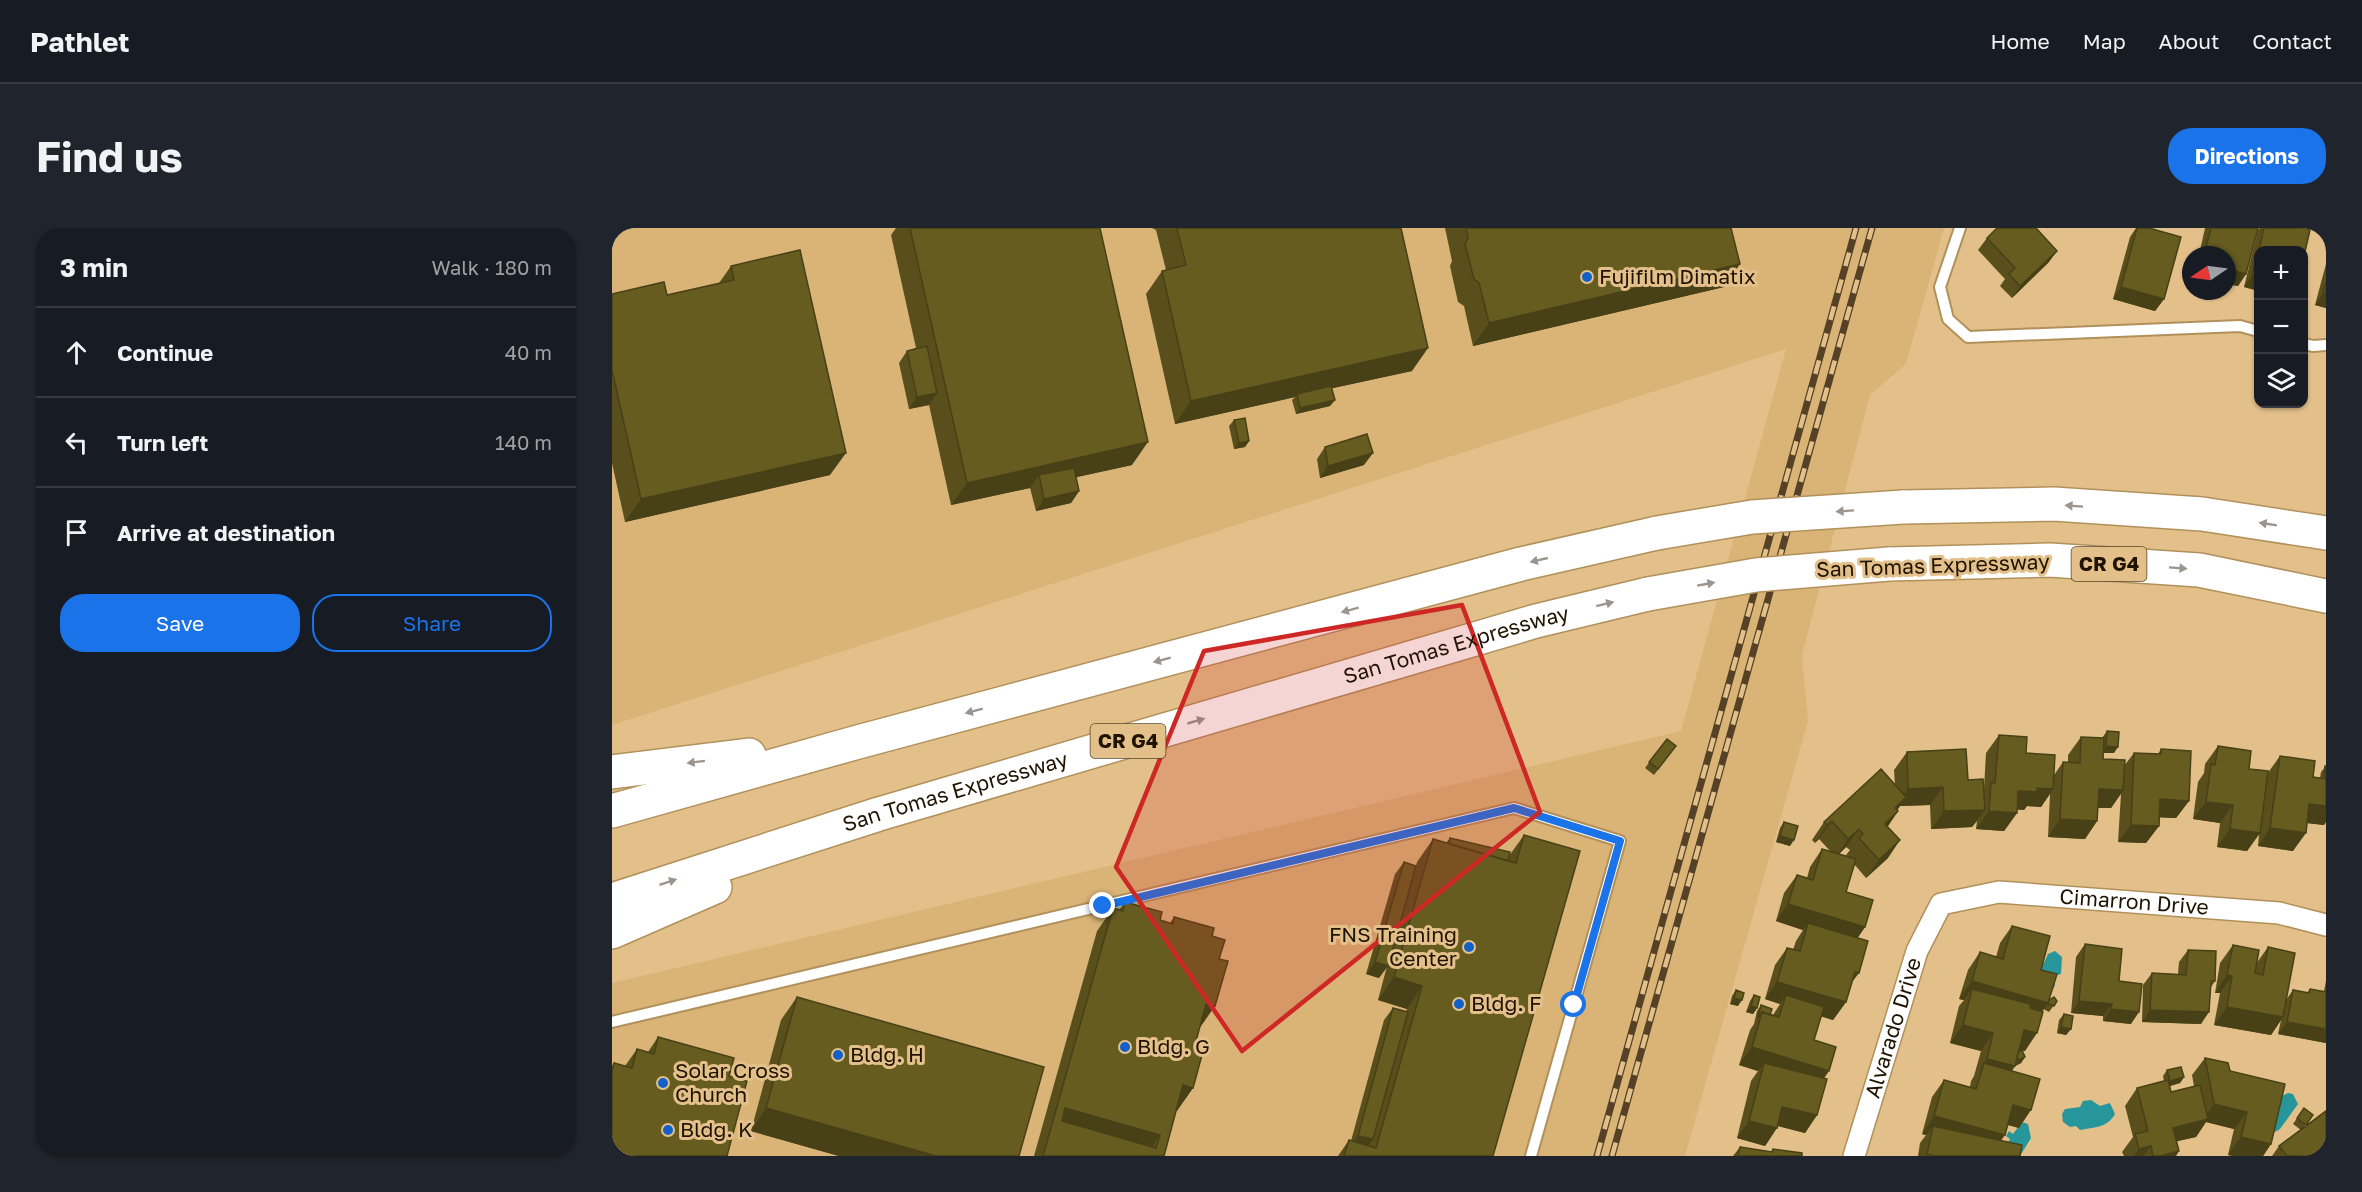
<!DOCTYPE html>
<html lang="en">
<head>
<meta charset="utf-8">
<style>
	:root { --surface:#171b24; --page:#20242c; --text:#f1f3f6; --muted:#9ea1a6; --line:#363941; --accent:#1a73e8 }
	body { margin:0; font-family:"Golos Text",sans-serif; background:var(--page); color:var(--text) }
	.controls { position:absolute; right:18px; top:18px; display:grid; overflow:hidden; border-radius:12px; box-shadow:0 2px 4px #0004 }
	.controls button { width:54px; height:54px; display:grid; place-items:center; padding:0; border:0; border-bottom:2px solid var(--line); background:var(--surface); color:var(--text); font:30px sans-serif }
	.compass { position:absolute; left:1570px; top:18px; width:54px; height:54px; border-radius:50%; background:var(--surface); box-shadow:0 2px 4px #0004; rotate:257deg }
	.stop { position:absolute; width:18px; height:18px; margin:-14px; border:4px solid #1a73e8; border-radius:50%; background:#fff }
	.stop.end { background:#1a73e8; border-color:#fff; box-shadow:0 2px 6px #0008 }
	.list { margin:0; padding:0; list-style:none }
	h2 { display:flex; justify-content:space-between; align-items:center; height:78px; margin:0; padding:0 24px; font-size:26px }
	h2 small { font-size:20px; font-weight:400; color:var(--muted) }
	.list li { display:grid; grid-template-columns:39px 1fr auto; gap:18px; align-items:center; box-sizing:border-box; height:90px; padding:0 24px; border-top:2px solid var(--line) }
	.list b { display:block; font-size:22px; white-space:nowrap }
	.list em { font-size:20px; font-style:normal; color:var(--muted) }
	.actions { display:flex; gap:12px; padding:18px 24px }
	.actions a { flex:1; padding:14px 0; border:2px solid var(--accent); border-radius:24px; text-align:center; font-size:21px; color:var(--accent) }
	.actions .main { background:var(--accent); color:#fff }
	.icon { flex:none; width:33px; height:33px; fill:none; stroke:currentColor; stroke-width:2; stroke-linecap:round; stroke-linejoin:round }
	.map { position:relative; flex:none; width:1714px; height:928px; overflow:hidden; border-radius:24px }
	header { display:flex; align-items:center; gap:36px; box-sizing:border-box; height:84px; padding:0 30px; background:var(--surface); border-bottom:2px solid var(--line) }
	header strong { font-size:28px }
	nav { display:flex; gap:33px; margin-inline-start:auto; font-size:21px }
	.intro { display:flex; align-items:center; justify-content:space-between; box-sizing:border-box; height:144px; padding:0 36px }
	h1 { margin:0; font-size:42px }
	.button { padding:15px 27px; border-radius:24px; background:var(--accent); color:#fff; font-size:21px; font-weight:700 }
	main { display:flex; gap:36px; padding:0 36px }
	aside { flex:1; background:var(--surface); border-radius:24px; box-shadow:0 2px 4px #0004 }
	.map>svg:first-child { display:block }
</style>
</head>
<body>
<header>
<strong>Pathlet</strong>
<nav><a>Home</a><a>Map</a><a>About</a><a>Contact</a></nav>
</header>
<div class="intro"><h1>Find us</h1><a class="button">Directions</a></div>
<main>
<aside>
<h2>3 min<small>Walk · 180 m</small></h2>
<ul class="list">
<li><svg class="icon" aria-label="ahead" viewBox="0 0 24 24"><path d="M12 20V5M6 11l6-6 6 6"/></svg><div><b>Continue</b></div><em>40 m</em></li>
<li><svg class="icon" aria-label="left" viewBox="0 0 24 24"><path d="M17 20v-9H6M10 6l-5 5 5 5"/></svg><div><b>Turn left</b></div><em>140 m</em></li>
<li><svg class="icon" aria-label="arrive" viewBox="0 0 24 24"><path d="M6 21V4h12l-3 4 3 4H6"/></svg><div><b>Arrive at destination</b></div></li>
</ul>
<div class="actions"><a class="main">Save</a><a>Share</a></div>
</aside>
<div class="map">
<svg width="1714" height="928" viewBox="0 0 1714 928">
	<rect width="100%" height="100%" fill="#e3c08a"/>
	<path fill="#dab477" d="M0,0H1332L1294,136L1258,167L1190,427L1196,493L1073,928H0V755L1069,503L1174,121L0,497Z"/>
	<path fill="#26969a" d="M1443,723L1450,729L1449,746L1441,748L1443,757L1441,761H1437L1427,746V736L1432,735L1436,726Z
		M1676,865L1681,866L1686,876L1668,901L1663,904L1659,902L1670,868Z
		M1479,872L1488,878L1498,875L1503,886C1495,900 1483,899 1468,902L1464,898L1458,899L1451,894L1450,886L1453,881L1468,879L1471,873Z
		M1410,894L1416,896L1419,910L1408,928L1394,918L1398,911L1394,908L1397,903L1401,906Z"/>
	<g fill="none" stroke-linecap="round" stroke-linejoin="round">
		<g stroke="#b1905b" stroke-width="14">
			<path id="lane" d="M1348,0L1328,59L1336,91L1356,109L1628,98L1646,103
				M1692,116L1701,118L1714,117
				M0,794L902,580L1008,613L919,928"/>
		</g>
		<g stroke="#b1905b" stroke-width="24">
			<g id="street">
				<path id="s1" d="M1242,928L1305,723L1329,676L1387,664L1667,685L1714,697"/>
			</g>
		</g>
		<g stroke="#b1905b" stroke-width="36">
			<g id="highway">
				<path d="M1291,279L1442,276L1590,286L1714,305"/>
				<path d="M1277,336L1438,332L1587,342L1714,368"/>
				<path d="M0,544L137,527"/>
				<path d="M0,583L246,514L909,336L1045,305"/>
				<path id="s2" d="M0,672L267,586L924,393L1036,366"/>
				<path d="M0,704L103,659"/>
			</g>
		</g>
		<use href="#lane" stroke="#fff" stroke-width="10"/>
		<use href="#street" stroke="#fff" stroke-width="21"/>
		<use href="#highway" stroke="#fff" stroke-width="33"/>
		<g stroke="#554226" stroke-width="7">
			<path id="rail" d="M985,928L1244,0
				M1000,928L1260,0"/>
		</g>
		<use href="#rail" stroke="#e3c08a" stroke-width="4.5" stroke-dasharray="14" stroke-linecap="butt"/>
		<g stroke="#b1905b" stroke-width="36" stroke-linecap="butt">
			<path id="highway-bridge" d="M1045,305L1140,289L1291,279
				M1036,366L1144,347L1277,336"/>
		</g>
		<use href="#highway-bridge" stroke="#fff" stroke-width="33"/>
	</g>
	<path fill="#594f1c" fill-rule="evenodd" d="M284,0H488L520,237L464,249L467,263L459,275L424,283L418,260L339,277L317,177L297,181L287,135L295,123L304,120L279,7Z
		M540,0H789L800,143L720,160L723,172L718,178L684,186L680,172L683,169L563,196L534,66L550,43L554,42L544,2Z
		M833,0H1119L1112,59L861,118L852,78L846,74L838,38L840,33Z
		M1524,0H1525L1552,71L1543,83L1501,71L1518,9Z
		M1593,0H1646L1634,46L1626,58L1615,56V27H1587Z
		M1648,0H1652L1647,63L1632,59L1646,2Z
		M1375,10L1445,23L1436,35L1400,70L1388,58L1393,51L1366,22Z
		M1714,36V80L1703,77Z
		M119,38L218,247L13,294L0,235V66L55,67L107,55Z
		M622,192L637,213L633,219L622,221L617,198Z
		M713,219L752,237L708,250L705,231Z
		M1495,503L1502,525H1491V531L1512,538L1522,525L1546,526L1549,521L1577,573L1564,590L1547,589V598L1534,615L1506,614L1509,566L1499,580H1486L1485,593L1473,611L1436,609L1438,566L1429,579L1415,578L1412,582L1405,581V585L1392,603L1364,601L1365,593L1360,599L1319,601L1318,577L1288,578L1285,582L1286,583L1276,598V630L1254,650L1242,636L1234,664L1253,699L1245,710L1240,755L1234,774L1221,792L1209,788L1202,812L1212,850L1205,887L1193,905L1166,898L1153,918L1125,910L1139,853L1146,843L1127,837L1138,802L1142,796L1145,783L1149,777L1158,787H1161L1168,776L1153,771L1163,737L1175,720L1181,722L1184,713L1191,702L1164,693L1172,665L1185,647L1195,650L1198,639L1210,621L1219,624L1207,611L1203,615L1200,612L1212,594L1283,557L1282,542L1295,524L1372,560L1374,525L1387,507L1442,547L1451,534L1456,535V527L1469,509L1490,510ZM1234,619L1238,622L1234,627L1235,628L1227,626Z
		M1055,511L1064,518L1042,547L1033,540Z
		M1606,518L1637,541L1655,546L1668,528L1701,549L1708,550L1709,544L1714,538V594L1712,597L1695,595L1681,623L1646,618L1647,606L1635,623L1605,619L1608,595L1581,591L1586,554L1592,545L1593,536Z
		M1172,594L1178,618L1164,614L1168,600Z
		M912,607L881,928H726L737,912L739,913L772,792L781,780L794,784L795,781L766,772L775,738L767,750L754,746L783,646L792,634L804,638L805,634L821,611L834,615L838,610L897,628Z
		M513,674L548,692L558,695L562,689L600,708L587,801L584,813L581,860L564,883L552,928H422L485,703L501,680L507,682Z
		M1400,698L1429,742L1437,772L1445,773L1437,784L1433,782L1432,781L1430,784L1413,823L1407,822V824L1413,829L1409,835L1403,838L1400,843L1407,900L1396,897L1389,912L1408,928H1306L1308,915L1314,907L1310,906L1320,869L1332,852L1358,859L1359,853L1362,848L1369,823L1338,815L1347,778L1352,772L1347,771L1356,742L1368,724L1384,729L1388,715Z
		M1473,716L1507,753L1519,796L1491,793V788L1459,785L1464,729Z
		M1621,717L1644,736L1656,719L1674,772L1681,762L1695,765L1698,761L1712,763L1714,753V815L1666,806L1669,792L1659,807L1602,797L1608,765H1603L1608,735Z
		M1576,722L1603,753L1599,759L1589,796L1530,794L1531,757L1540,745L1566,746L1567,734Z
		M1124,762L1126,778L1118,776L1120,768Z
		M1142,767L1145,780L1141,786L1134,784L1138,773Z
		M185,769L407,928H227L139,903L169,792Z
		M1452,786L1459,801L1454,807L1445,805L1447,792Z
		M46,809L122,830L0,928V838L2,835L13,838L25,821L36,824Z
		M1593,830L1618,843L1659,916L1651,928H1621L1616,927L1622,901L1594,894L1584,909L1564,913V928H1512L1510,924L1521,909L1513,878L1525,860L1552,853L1551,848L1555,842L1572,849L1568,855L1558,858L1559,864L1582,858L1580,847Z
		M1692,880L1701,887L1692,899L1714,928H1660L1667,918L1689,902L1681,896Z
		M1128,919L1159,924L1161,921L1190,928H1121Z"/>
	<path fill="#484016" d="M1445,23L1436,35L1400,70L1408,58Z
		M1128,36L1112,59L861,118L877,95Z
		M1615,41L1634,46L1626,58L1615,56Z
		M1640,47L1647,49V63L1632,59Z
		M1509,59L1552,71L1543,83L1501,71Z
		M1711,65L1714,66V80L1703,77Z
		M816,120L800,143L685,168V166L683,169L563,196L579,173Z
		M325,165L317,177L297,181L305,169Z
		M723,172L718,178L684,186L688,180Z
		M637,213L633,219L622,221L627,215Z
		M536,214L520,237L429,257L427,247L418,260L339,277L355,255Z
		M234,225L218,247L13,294L29,271Z
		M761,225L752,237L708,250L716,238Z
		M467,263L459,275L424,283L432,271Z
		M1494,518L1506,519L1502,525H1490Z
		M1331,559L1318,577L1288,578L1282,587L1284,578L1296,561Z
		M1425,560L1441,561L1429,579L1415,578L1412,582L1394,581L1406,563Z
		M1487,561L1511,562L1499,580L1474,579Z
		M1548,571L1577,573L1564,590L1535,589Z
		M1594,574L1621,577L1608,595L1581,591Z
		M1697,576L1714,578V594L1712,597L1685,594Z
		M1373,582L1360,599L1319,601L1332,583Z
		M1286,583L1274,601L1273,596Z
		M1377,583L1405,585L1392,603L1364,601Z
		M1448,591L1485,593L1473,611L1436,609Z
		M1220,593L1207,611L1203,615L1215,597Z
		M1519,597L1547,598L1534,615L1506,614Z
		M1658,600L1694,605L1681,623L1646,618Z
		M1247,601L1234,619L1224,629L1236,611Z
		M1618,601L1648,605L1635,623L1605,619Z
		M1168,608L1182,612L1178,618L1164,614Z
		M1288,612L1276,630L1254,650L1267,632Z
		M1176,676L1253,699L1241,717L1196,695L1191,702L1164,693Z
		M763,734L776,738L767,750L754,746Z
		M1243,744L1247,745L1234,762Z
		M1615,747L1620,748L1608,765H1603Z
		M782,749L810,758L795,781L766,772Z
		M1360,753L1436,775L1424,793L1360,761L1352,772L1347,771Z
		M1165,754L1234,774L1221,792L1171,777L1174,767L1168,776L1153,771Z
		M1122,770L1130,772L1126,778L1118,776Z
		M1467,773L1500,776L1491,788L1459,785Z
		M594,776L603,778L587,801Z
		M1139,778L1145,780L1141,786L1134,784Z
		M1615,779L1671,789L1659,807L1602,797Z
		M1499,781L1527,784L1519,796L1491,793Z
		M1538,782L1597,784L1589,796L1530,794Z
		M1675,794L1714,801V815L1666,806Z
		M1351,797L1381,805L1369,823L1338,815Z
		M1449,799L1459,801L1454,807L1445,805Z
		M1412,802L1425,805L1413,823L1400,820Z
		M1140,819L1217,843L1205,861L1152,835L1146,843L1127,837Z
		M1413,829L1409,835L1403,838L1407,832Z
		M1375,831L1403,838L1390,856L1372,835Z
		M1572,849L1568,855L1554,859L1558,853Z
		M571,857L581,860L565,883L555,880Z
		M1602,876L1635,884L1622,901L1594,894L1584,909L1549,917L1561,900L1590,893Z
		M1401,877L1419,882L1407,900L1389,895Z
		M1170,879L1205,887L1193,905L1158,896Z
		M154,880L324,928H227L139,903Z
		M453,880L548,907L534,928L438,903Z
		M1322,888L1393,907L1380,925L1321,898L1314,907L1310,906Z
		M1137,893L1165,900L1153,918L1125,910Z
		M746,908L761,911L752,924L737,920Z
		M1629,909L1659,916L1651,928H1621L1616,927Z
		M1539,918L1531,928H1522L1527,921Z
		M1567,923L1564,928H1549Z"/>
	<path fill="#675c20" stroke="#484016" stroke-width="1.5" fill-rule="evenodd" d="M298,0H488L536,214L355,255Z
		M565,0H789L816,120L579,173L550,43L574,37Z
		M854,0H1119L1128,36L877,95L867,55L862,51L853,16L856,10Z
		M1385,0H1424L1445,23L1408,58L1397,46L1403,40L1375,10Z
		M1525,0H1537L1569,9L1552,71L1509,59Z
		M1599,0H1646L1634,46L1615,41V27H1592Z
		M1652,0H1692L1698,2L1692,28V22H1647Z
		M188,22L234,225L29,271L0,142V66L52,54L55,67L122,52L119,38Z
		M1647,23V49L1640,47Z
		M1714,55V66L1711,65Z
		M315,118L325,165L305,169L295,123Z
		M719,158L723,172L688,180L685,166Z
		M633,190L637,213L627,215L622,192Z
		M755,206L761,225L716,238L713,219Z
		M462,240L467,263L432,271L427,247Z
		M1495,503L1507,504L1506,519L1494,518Z
		M1387,507L1415,509L1414,525L1443,527L1441,561L1425,560V564L1406,563L1405,585L1377,583L1379,555H1383Z
		M1469,509L1492,510L1491,531L1513,532L1511,562L1487,561L1485,593L1448,591L1451,534L1468,535Z
		M1055,511L1064,518L1046,541L1037,534Z
		M1606,518L1639,523L1637,541L1656,543L1648,605L1618,601L1621,577L1594,574L1599,536L1603,537Z
		M1354,521L1356,552L1371,551L1373,582L1332,583L1331,559L1296,561L1295,524Z
		M1549,521L1579,523L1577,573L1548,571L1547,598L1519,597L1522,525L1549,526Z
		M1668,528L1703,533L1701,549L1714,551V578L1697,576L1694,605L1658,600Z
		M1713,538H1714V551L1712,550Z
		M1269,541L1294,569L1283,580L1286,583L1273,596L1288,612L1267,632L1247,610L1251,606L1247,601L1236,611L1220,593L1215,597L1212,594Z
		M1172,594L1186,598L1182,612L1168,608Z
		M912,607L968,623L881,928H732L737,912L764,920L810,758L782,749L821,611L904,635Z
		M838,610L898,624L896,633L837,616Z
		M1210,621L1244,631L1234,664L1261,672L1253,699L1176,676L1185,647L1201,652Z
		M792,634L804,638L776,738L763,734Z
		M513,674L550,684L548,692L561,696L562,689L602,700L600,708L613,712L607,731L616,733L603,778L594,776L584,813L593,816L581,860L571,857L552,928H431L501,680L511,683ZM453,880L548,907L544,920L450,893Z
		M1196,695L1256,713L1247,745L1243,744L1234,774L1165,754L1175,720L1188,723Z
		M1400,698L1438,708L1429,742L1445,746L1436,775L1360,753L1368,724L1391,731Z
		M1473,716L1510,721L1507,753L1530,756L1527,784L1499,781L1500,776L1467,773Z
		M1621,717L1647,722L1643,745L1651,747L1656,719L1683,725L1671,789L1615,779L1620,748L1615,747Z
		M1576,722L1604,723L1603,753H1599L1597,784L1538,782L1540,745L1574,747Z
		M1360,761L1418,776V780L1431,784L1425,805L1412,802L1403,838L1375,831L1381,805L1351,797Z
		M1698,761L1714,764V801L1675,794L1681,762L1697,765Z
		M1124,762L1132,765L1130,772L1122,770Z
		M1142,767L1148,769L1145,780L1139,778Z
		M1174,767L1212,779L1202,812L1224,819L1217,843L1140,819L1150,784L1167,789Z
		M185,769L432,839L407,928H324L154,880Z
		M1442,769L1445,773L1442,778L1437,776L1436,773Z
		M1149,777L1160,781L1158,787L1150,784L1146,790Z
		M781,780L796,784L761,911L746,908Z
		M1452,786L1461,788L1459,801L1449,799Z
		M46,809L122,830L117,848L135,853L115,928H0V843L2,835L20,840L25,821L42,826Z
		M1410,822L1413,829L1407,832L1405,829L1406,824Z
		M1593,830L1616,835L1618,843L1673,856L1659,916L1629,909L1635,884L1602,876Z
		M1152,835L1215,851L1205,887L1170,879L1165,900L1137,893Z
		M1372,835L1428,851L1419,882L1401,877L1393,907L1322,888L1332,852L1364,861Z
		M1569,839L1572,849L1558,853L1555,842Z
		M1556,852L1559,864L1588,857L1596,891L1561,900L1567,923L1549,928H1541L1539,918L1527,921L1523,906L1536,903L1525,860Z
		M1692,880L1701,887L1694,897L1685,890Z
		M1714,883V928H1675L1667,918Z
		M1321,898L1410,917L1408,928H1324L1315,926Z
		M1128,919L1160,924L1161,921L1190,925V928H1126Z"/>
	<defs><path id="oneway-solid" d="M-6-.8H1V-3.2L6.5 0L1 3.2V.8H-6Z" transform="scale(1.5)"/></defs>
	<g fill="#9b958d">
		<use href="#oneway-solid" transform="translate(1462 278) rotate(-176)"/>
		<use href="#oneway-solid" transform="translate(1233 283) rotate(176)"/>
		<use href="#oneway-solid" transform="translate(1656 296) rotate(-171)"/>
		<use href="#oneway-solid" transform="translate(927 332) rotate(167)"/>
		<use href="#oneway-solid" transform="translate(1566 340) rotate(4)"/>
		<use href="#oneway-solid" transform="translate(1094 356) rotate(-10)"/>
		<use href="#oneway-solid" transform="translate(993 376) rotate(-14)"/>
		<use href="#oneway-solid" transform="translate(738 382) rotate(165)"/>
		<use href="#oneway-solid" transform="translate(550 432) rotate(165)"/>
		<use href="#oneway-solid" transform="translate(362 483) rotate(165)"/>
		<use href="#oneway-solid" transform="translate(584 493) rotate(-16)"/>
		<use href="#oneway-solid" transform="translate(84 534) rotate(173)"/>
		<use href="#oneway-solid" transform="translate(56 654) rotate(-18)"/>
	</g>
	<g fill="none" stroke-linecap="round" stroke-linejoin="round">
		<path stroke="#1a73e8" stroke-width="8" d="M491,678L902,580L1008,613L962,777"/>
	</g>
	<path fill="#cd2726" fill-opacity="0.2" stroke="#cd2726" stroke-width="4.5" stroke-linejoin="round" d="M850,377L928,584L630,823L504,639L592,423Z"/>
	<g fill="#1260ca" stroke="#e3c08a" stroke-width="2">
		<circle cx="975" cy="49" r="6"/>
		<circle cx="857" cy="719" r="6"/>
		<circle cx="847" cy="776" r="6"/>
		<circle cx="513" cy="819" r="6"/>
		<circle cx="226" cy="827" r="6"/>
		<circle cx="51" cy="855" r="6"/>
		<circle cx="56" cy="902" r="6"/>
	</g>
	<g text-anchor="middle" stroke-width="6" stroke-linejoin="round" paint-order="stroke">
		<g fill="#e3c08a" stroke="#5a472a" stroke-width="1.5">
			<rect x="1459.5" y="319" width="75" height="34" rx="4.5"/>
			<rect x="478.5" y="496" width="75" height="34" rx="4.5"/>
		</g>
		<g font-size="20" font-weight="bold" fill="#201301">
			<text x="1497" y="343">CR G4</text>
			<text x="516" y="520">CR G4</text>
		</g>
		<g font-size="21" fill="#201301" stroke="#e3c08a" text-anchor="start">
			<text x="987" y="56">Fujifilm Dimatix</text>
			<text x="845" y="714" text-anchor="end">FNS Training<tspan x="845" dy="24">Center</tspan></text>
			<text x="859" y="783">Bldg. F</text>
			<text x="525" y="826">Bldg. G</text>
			<text x="238" y="834">Bldg. H</text>
			<text x="63" y="850">Solar Cross<tspan x="63" dy="24">Church</tspan></text>
			<text x="68" y="909">Bldg. K</text>
		</g>
		<g font-size="21" fill="#201301" stroke="#e3c08a">
			<text transform="translate(1321 338) rotate(-2)" y="7">San Tomas Expressway</text>
			<text dy="7" stroke="none"><textPath href="#s2" startOffset="882">San Tomas Expressway</textPath></text>
			<text dy="7" stroke="none"><textPath href="#s2" startOffset="360">San Tomas Expressway</textPath></text>
			<text dy="7" stroke="none"><textPath href="#s1" startOffset="462">Cimarron Drive</textPath></text>
			<text dy="7" stroke="none"><textPath href="#s1" startOffset="134">Alvarado Drive</textPath></text>
		</g>
	</g>
</svg>
<div class="controls">
<button>+</button>
<button>−</button>
<button><svg class="icon" aria-label="layers" viewBox="0 0 24 24"><path d="M12 4l9 5-9 5-9-5zM3 14l9 5 9-5"/></svg></button>
</div>
<svg class="compass" viewBox="-18 -18 36 36"><path d="M0-13l5 13h-10z" fill="#e53935"/><path d="M0 13l5-13h-10z" fill="#9ea1a6"/></svg>
<div class="stop" style="left:962px;top:777px"></div>
<div class="stop end" style="left:491px;top:678px"></div>
</div>
</main>
</body>
</html>
